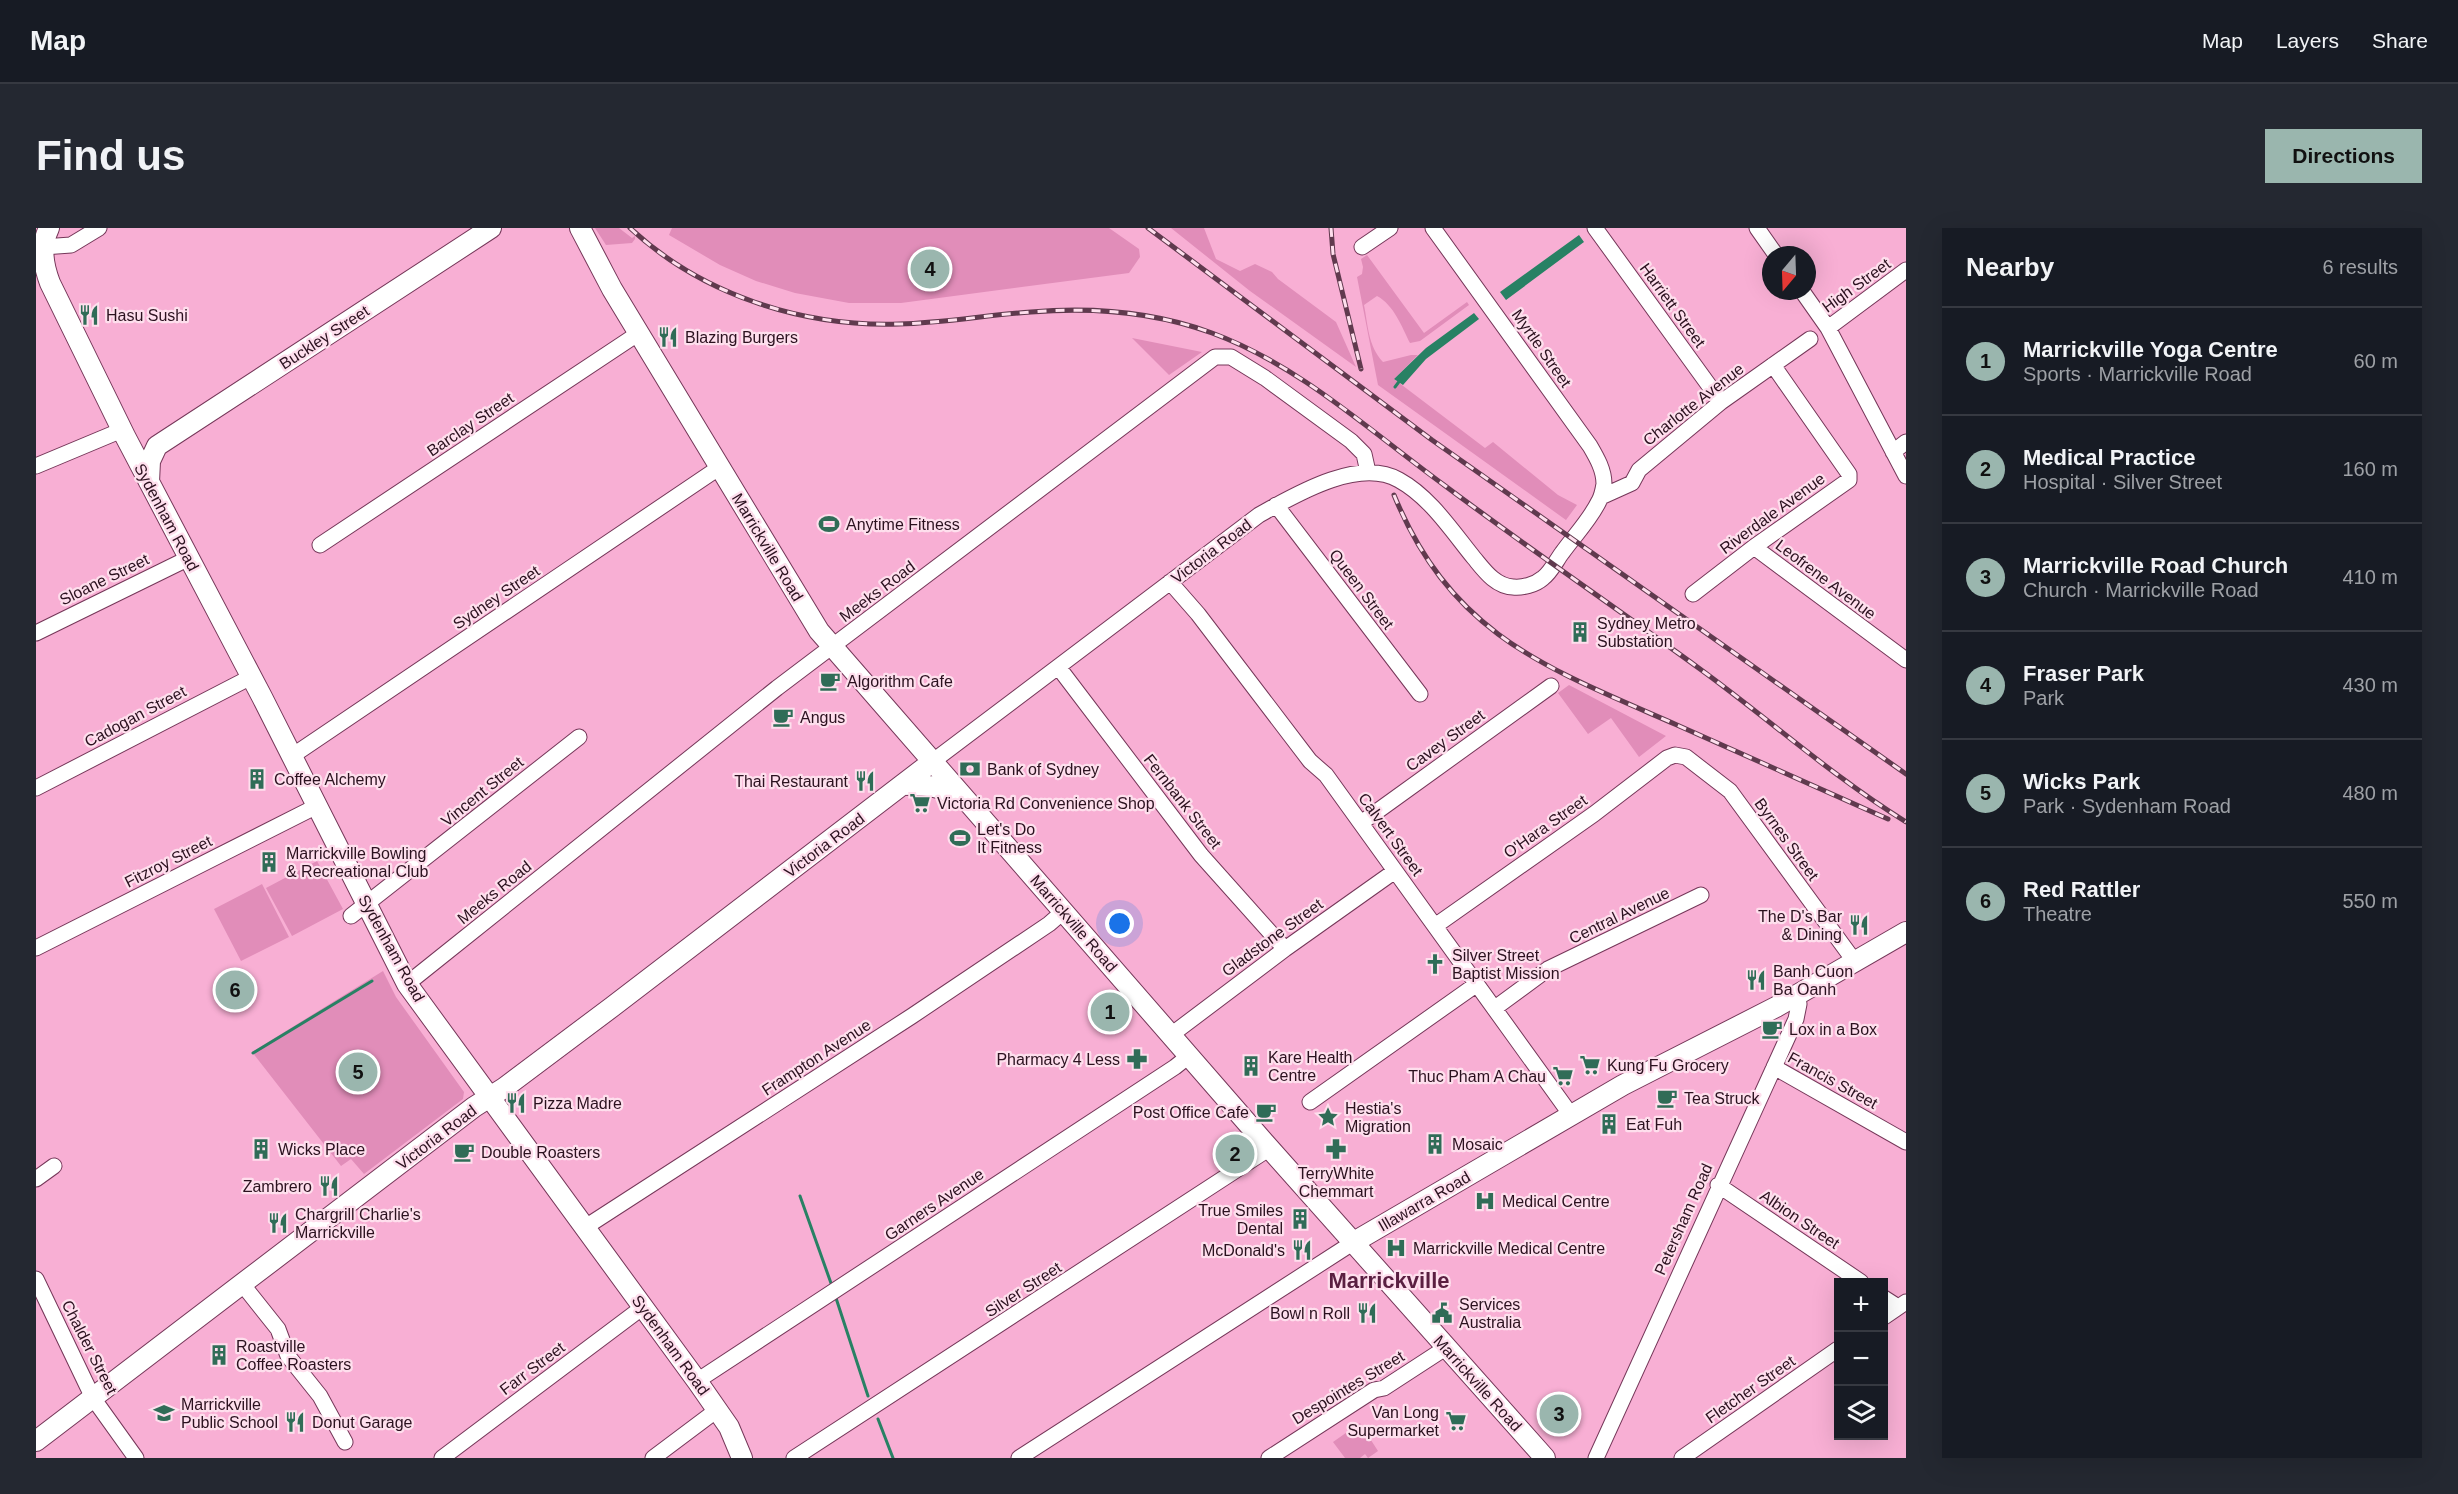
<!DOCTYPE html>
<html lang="en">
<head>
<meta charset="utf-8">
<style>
	:root { --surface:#171b24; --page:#242831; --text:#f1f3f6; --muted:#9ea1a6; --line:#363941; --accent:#9ab6ae }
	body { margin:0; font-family:Helvetica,sans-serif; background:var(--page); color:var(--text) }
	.controls { position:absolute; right:18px; bottom:18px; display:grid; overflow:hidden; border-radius:0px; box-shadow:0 6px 24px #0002 }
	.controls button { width:54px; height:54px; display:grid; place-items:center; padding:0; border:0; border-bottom:2px solid var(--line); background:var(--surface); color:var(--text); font:30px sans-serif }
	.compass { position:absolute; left:1726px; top:18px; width:54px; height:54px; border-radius:50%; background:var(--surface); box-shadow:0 6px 24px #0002; rotate:199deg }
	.you { position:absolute; left:1084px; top:696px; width:21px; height:21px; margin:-15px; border:4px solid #fff; border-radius:50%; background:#1a73e8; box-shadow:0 0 0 9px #1a73e833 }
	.badge { display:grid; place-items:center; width:39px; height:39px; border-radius:50%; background:var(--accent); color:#111; font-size:20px; font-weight:700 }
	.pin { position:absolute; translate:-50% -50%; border:3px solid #fff; box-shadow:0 2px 6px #0006 }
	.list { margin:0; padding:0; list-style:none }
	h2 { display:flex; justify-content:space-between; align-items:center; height:78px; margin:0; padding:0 24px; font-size:26px }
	h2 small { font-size:20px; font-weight:400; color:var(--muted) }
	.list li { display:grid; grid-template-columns:39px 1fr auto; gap:18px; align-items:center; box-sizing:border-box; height:108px; padding:0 24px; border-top:2px solid var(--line) }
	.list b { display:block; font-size:22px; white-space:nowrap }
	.list p { margin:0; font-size:20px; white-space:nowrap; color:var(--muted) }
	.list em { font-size:20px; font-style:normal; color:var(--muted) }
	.icon { flex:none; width:33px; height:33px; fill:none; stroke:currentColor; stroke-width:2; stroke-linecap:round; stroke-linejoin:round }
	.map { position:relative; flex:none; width:1870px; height:1230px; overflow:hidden; border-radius:0px }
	header { display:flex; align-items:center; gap:36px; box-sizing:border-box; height:84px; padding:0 30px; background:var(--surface); border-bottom:2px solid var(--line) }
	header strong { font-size:28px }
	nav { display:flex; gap:33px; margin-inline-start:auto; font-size:21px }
	.intro { display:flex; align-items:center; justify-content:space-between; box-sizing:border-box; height:144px; padding:0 36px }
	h1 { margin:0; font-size:42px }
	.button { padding:15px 27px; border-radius:0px; background:var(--accent); color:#111; font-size:21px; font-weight:700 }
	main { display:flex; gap:36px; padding:0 36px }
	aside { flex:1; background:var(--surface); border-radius:0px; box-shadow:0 6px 24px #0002 }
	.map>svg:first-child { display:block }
</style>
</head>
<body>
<header>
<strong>Map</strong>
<nav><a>Map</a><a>Layers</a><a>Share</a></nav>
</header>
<div class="intro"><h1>Find us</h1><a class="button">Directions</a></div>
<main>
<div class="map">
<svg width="1870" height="1230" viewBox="0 0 1870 1230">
	<rect width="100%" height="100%" fill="#f8afd4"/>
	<path fill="#e18db9" d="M559,0H583L596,10L599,8V11L596,15L570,17Z
		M636,0H1073L1103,21L1104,29L1093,45L865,75H813L759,65L720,53L684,37L633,7Z
		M1135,0H1168L1180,31L1204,43L1219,36L1236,44L1242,51L1300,94L1320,139L1214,63Z
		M1331,27L1388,105L1431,74L1433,77L1384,113L1374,115C1366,99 1358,77 1341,68L1328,77C1332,97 1332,118 1347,134L1375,127H1382L1358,151L1449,220L1457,214L1522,267L1541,277L1530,292L1342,157L1321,49L1326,46L1327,39L1325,31Z
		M1096,110L1166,124L1133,147Z
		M1533,457L1630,508L1603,529L1575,490L1552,506L1522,465Z
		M281,633L307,681L256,708L230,660Z
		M226,656L253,709L205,733L178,681Z
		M347,743L360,769L428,864L427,871L328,946L315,931L305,938L216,824Z
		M1324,1195L1342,1223L1332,1230L1329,1226L1324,1230H1309L1297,1214Z"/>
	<path fill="#288164" d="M1543,7L1548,14L1470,72L1464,64Z
		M1438,85L1443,91L1390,131L1367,157L1358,151L1390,120Z"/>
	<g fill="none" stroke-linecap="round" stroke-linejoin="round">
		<path stroke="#288164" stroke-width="3" d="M1359,159L1365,151
			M217,825L336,753
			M764,968L796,1058
			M799,1067L832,1168
			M842,1191L857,1230"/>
		<g stroke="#753759" stroke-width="17">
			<path id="minor" d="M1559,0L1685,174
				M1721,0L1740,27
				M7,19L35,17L63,0
				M1326,19L1354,0
				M1766,63L1792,100L1870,248
				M1792,100L1870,42
				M1857,224L1870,214
				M0,238L86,202
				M1565,269L1596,255L1603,242L1685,174L1774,111
				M1240,277L1384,466
				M284,317L603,105
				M1718,319L1870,432
				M1134,354L1162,386L1274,533L1290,547L1535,887
				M1657,366L1718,319L1813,252V246L1737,137
				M0,405L153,330
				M1023,440L1165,627L1249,721
				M256,528L684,239
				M896,534L1223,287C1259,267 1322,229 1363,252C1394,269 1416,303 1438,330C1448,342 1459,358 1477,359C1486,360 1499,357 1507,350C1515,344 1520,333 1526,325C1538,308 1554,292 1563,273C1566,268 1567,262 1568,256C1568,242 1561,230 1554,218L1397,0
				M0,560L215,449
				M1325,595L1515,458
				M315,688L543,509
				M1399,698L1558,586L1631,530L1639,527L1650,529L1694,563L1819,734
				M0,720L281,578
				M371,756L741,460L1179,129H1195L1229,150L1315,213L1328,226L1332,244
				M1459,780L1512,741L1665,667
				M1135,807L1249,721L1359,643
				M1738,839L1870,914
				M1274,874L1441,756
				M0,951L18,938
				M1682,957L1825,1054
				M548,1000L876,788L1013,696L1028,683
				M0,1051L57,1170L100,1230
				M207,1057L242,1101L252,1128L284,1168L309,1214
				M1848,1070L1862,1079
				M1848,1089L1870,1074
				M661,1153L1139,839L1154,827
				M406,1230L607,1079
				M617,1230L681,1182
				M758,1230L1234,920
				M983,1230L1318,1014
				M1233,1230L1338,1162L1348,1160L1411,1119
				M1560,1230L1760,791L1763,776L1761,767
				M1646,1230L1802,1121"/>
		</g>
		<g stroke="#753759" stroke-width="22">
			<path id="major" d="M13,0C4,19 7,36 14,55L89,208L226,469L371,756L661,1153L693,1199L706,1230
				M544,0L576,61L783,403L1227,913L1509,1230
				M113,254L114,233L121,218L455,0
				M867,557C888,556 906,558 924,570
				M1318,1014L1587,857L1740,779L1870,704
				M0,1213L438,879L468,860L576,779L896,534"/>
		</g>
		<use href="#minor" stroke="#fff" stroke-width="15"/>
		<use href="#major" stroke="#fff" stroke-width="20"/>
		<g stroke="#603a4e" stroke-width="5">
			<path id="rail" d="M594,0C666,67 766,99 863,96C907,95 951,87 995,84C1055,79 1119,84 1176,105C1263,137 1334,203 1408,257C1492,320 1579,379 1664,441C1734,492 1796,548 1870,594
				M1112,0L1396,212L1870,546
				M1295,0L1297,26L1325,141
				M1358,267C1416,408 1511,440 1641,497C1711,528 1782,560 1852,591"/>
		</g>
		<use href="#rail" stroke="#fedfed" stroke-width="3" stroke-dasharray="9" stroke-linecap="butt"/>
	</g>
	<defs>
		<g id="restaurant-bare" transform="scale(1.62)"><path d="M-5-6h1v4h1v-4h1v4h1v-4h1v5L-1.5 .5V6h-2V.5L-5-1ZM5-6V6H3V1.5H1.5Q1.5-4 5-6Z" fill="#306c57" stroke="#fedfed" stroke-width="2.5" paint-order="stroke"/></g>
		<g id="stadium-bare" transform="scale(1.62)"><path d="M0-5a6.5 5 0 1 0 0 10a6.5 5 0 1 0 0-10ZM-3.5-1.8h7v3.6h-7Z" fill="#306c57" stroke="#fedfed" stroke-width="2.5" paint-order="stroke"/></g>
		<g id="building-bare" transform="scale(1.62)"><path d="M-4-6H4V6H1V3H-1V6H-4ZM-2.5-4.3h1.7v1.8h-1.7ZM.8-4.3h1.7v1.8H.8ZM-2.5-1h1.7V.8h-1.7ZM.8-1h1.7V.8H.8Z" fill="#306c57" stroke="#fedfed" stroke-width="2.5" paint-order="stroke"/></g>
		<g id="cafe-bare" transform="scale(1.62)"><path d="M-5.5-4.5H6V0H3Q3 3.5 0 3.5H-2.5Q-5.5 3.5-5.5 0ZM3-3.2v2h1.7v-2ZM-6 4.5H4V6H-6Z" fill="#306c57" stroke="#fedfed" stroke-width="2.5" paint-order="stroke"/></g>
		<g id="bank-bare" transform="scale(1.62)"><path d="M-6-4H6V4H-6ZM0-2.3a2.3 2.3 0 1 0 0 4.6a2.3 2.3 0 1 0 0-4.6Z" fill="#306c57" stroke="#fedfed" stroke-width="2.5" paint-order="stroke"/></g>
		<g id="supermarket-bare" transform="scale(1.62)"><path d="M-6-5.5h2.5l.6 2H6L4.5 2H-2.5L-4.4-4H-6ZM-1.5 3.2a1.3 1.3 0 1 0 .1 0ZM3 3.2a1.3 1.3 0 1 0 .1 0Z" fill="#306c57" stroke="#fedfed" stroke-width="2.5" paint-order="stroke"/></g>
		<g id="church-bare" transform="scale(1.62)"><path d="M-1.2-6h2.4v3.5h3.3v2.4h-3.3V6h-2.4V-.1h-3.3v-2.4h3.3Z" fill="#306c57" stroke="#fedfed" stroke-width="2.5" paint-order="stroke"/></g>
		<g id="pharmacy-bare" transform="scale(1.62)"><path d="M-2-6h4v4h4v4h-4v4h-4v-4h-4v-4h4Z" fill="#306c57" stroke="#fedfed" stroke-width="2.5" paint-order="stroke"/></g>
		<g id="sight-bare" transform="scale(1.62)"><path d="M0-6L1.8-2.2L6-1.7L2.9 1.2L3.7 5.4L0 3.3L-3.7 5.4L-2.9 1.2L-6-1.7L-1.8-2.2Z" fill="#306c57" stroke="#fedfed" stroke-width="2.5" paint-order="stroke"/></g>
		<g id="hospital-bare" transform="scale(1.62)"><path d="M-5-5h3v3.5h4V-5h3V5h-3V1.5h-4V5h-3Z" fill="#306c57" stroke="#fedfed" stroke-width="2.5" paint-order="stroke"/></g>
		<g id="civic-bare" transform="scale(1.62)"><path d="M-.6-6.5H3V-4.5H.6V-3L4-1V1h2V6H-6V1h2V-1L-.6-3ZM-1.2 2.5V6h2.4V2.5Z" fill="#306c57" stroke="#fedfed" stroke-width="2.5" paint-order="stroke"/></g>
		<g id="school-bare" transform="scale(1.62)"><path d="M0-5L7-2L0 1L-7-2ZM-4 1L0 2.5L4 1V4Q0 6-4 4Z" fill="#306c57" stroke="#fedfed" stroke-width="2.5" paint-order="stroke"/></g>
	</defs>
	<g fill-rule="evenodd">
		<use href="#restaurant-bare" x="53" y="87"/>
		<use href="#restaurant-bare" x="632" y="109"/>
		<use href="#stadium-bare" x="793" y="296"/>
		<use href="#building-bare" x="1544" y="404"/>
		<use href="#cafe-bare" x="794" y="453"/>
		<use href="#cafe-bare" x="747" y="489"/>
		<use href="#bank-bare" x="934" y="541"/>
		<use href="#building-bare" x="221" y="551"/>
		<use href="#restaurant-bare" x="829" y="553"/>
		<use href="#supermarket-bare" x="884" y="575"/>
		<use href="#stadium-bare" x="924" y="610"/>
		<use href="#building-bare" x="233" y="634"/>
		<use href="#restaurant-bare" x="1823" y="697"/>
		<use href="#church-bare" x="1399" y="736"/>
		<use href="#restaurant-bare" x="1720" y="752"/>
		<use href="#cafe-bare" x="1736" y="801"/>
		<use href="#pharmacy-bare" x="1101" y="831"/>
		<use href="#supermarket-bare" x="1554" y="837"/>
		<use href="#building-bare" x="1215" y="838"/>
		<use href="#supermarket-bare" x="1527" y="848"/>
		<use href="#cafe-bare" x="1631" y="870"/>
		<use href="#restaurant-bare" x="480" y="875"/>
		<use href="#cafe-bare" x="1230" y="884"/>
		<use href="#sight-bare" x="1292" y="889"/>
		<use href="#building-bare" x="1573" y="896"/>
		<use href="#building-bare" x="1399" y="916"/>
		<use href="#building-bare" x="225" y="921"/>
		<use href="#pharmacy-bare" x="1300" y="921"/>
		<use href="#cafe-bare" x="428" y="924"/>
		<use href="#restaurant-bare" x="293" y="958"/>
		<use href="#hospital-bare" x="1449" y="973"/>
		<use href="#building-bare" x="1264" y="991"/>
		<use href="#restaurant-bare" x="242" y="995"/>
		<use href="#hospital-bare" x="1360" y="1020"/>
		<use href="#restaurant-bare" x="1266" y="1022"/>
		<use href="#restaurant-bare" x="1331" y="1085"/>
		<use href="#civic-bare" x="1406" y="1085"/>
		<use href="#building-bare" x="183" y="1127"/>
		<use href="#school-bare" x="128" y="1185"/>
		<use href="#supermarket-bare" x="1420" y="1193"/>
		<use href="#restaurant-bare" x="259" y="1194"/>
	</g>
	<g text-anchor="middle" stroke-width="4.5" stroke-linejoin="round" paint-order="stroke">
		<g font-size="16" fill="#2b111f" stroke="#fedfed">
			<text transform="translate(1820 57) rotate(-36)" y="6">High Street</text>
			<text transform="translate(1637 77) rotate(54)" y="6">Harriett Street</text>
			<text transform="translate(288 109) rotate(-33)" y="6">Buckley Street</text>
			<text transform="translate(1506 120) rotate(55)" y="6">Myrtle Street</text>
			<text transform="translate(1657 176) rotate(-38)" y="6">Charlotte Avenue</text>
			<text transform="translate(434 196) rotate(-34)" y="6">Barclay Street</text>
			<text transform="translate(1736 285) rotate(-36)" y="6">Riverdale Avenue</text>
			<text transform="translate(131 289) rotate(62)" y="6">Sydenham Road</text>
			<text transform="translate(732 319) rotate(59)" y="6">Marrickville Road</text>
			<text transform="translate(1175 323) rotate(-37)" y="6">Victoria Road</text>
			<text transform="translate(68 351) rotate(-26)" y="6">Sloane Street</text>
			<text transform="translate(1790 351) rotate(37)" y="6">Leofrene Avenue</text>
			<text transform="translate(1326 361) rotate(53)" y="6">Queen Street</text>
			<text transform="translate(841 363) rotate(-37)" y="6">Meeks Road</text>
			<text transform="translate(460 369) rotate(-34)" y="6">Sydney Street</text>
			<text transform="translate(99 488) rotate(-28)" y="6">Cadogan Street</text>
			<text transform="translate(1409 512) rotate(-36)" y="6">Cavey Street</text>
			<text transform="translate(446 563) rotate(-39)" y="6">Vincent Street</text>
			<text transform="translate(1147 573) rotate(52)" y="6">Fernbank Street</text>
			<text transform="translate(1509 598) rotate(-35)" y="6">O'Hara Street</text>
			<text transform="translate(1355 606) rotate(54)" y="6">Calvert Street</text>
			<text transform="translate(1751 611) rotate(54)" y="6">Byrnes Street</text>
			<text transform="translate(788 617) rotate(-37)" y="6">Victoria Road</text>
			<text transform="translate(132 633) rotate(-27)" y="6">Fitzroy Street</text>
			<text transform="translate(458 664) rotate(-39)" y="6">Meeks Road</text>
			<text transform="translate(1583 687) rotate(-26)" y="6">Central Avenue</text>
			<text transform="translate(1038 695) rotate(49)" y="6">Marrickville Road</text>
			<text transform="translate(1236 709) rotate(-36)" y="6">Gladstone Street</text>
			<text transform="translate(356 720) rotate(61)" y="6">Sydenham Road</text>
			<text transform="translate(780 829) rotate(-33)" y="6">Frampton Avenue</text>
			<text transform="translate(1797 852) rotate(29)" y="6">Francis Street</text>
			<text transform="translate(400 909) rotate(-37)" y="6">Victoria Road</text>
			<text transform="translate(1388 973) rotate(-30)" y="6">Illawarra Road</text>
			<text transform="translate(898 976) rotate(-34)" y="6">Garners Avenue</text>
			<text transform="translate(1647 991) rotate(-66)" y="6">Petersham Road</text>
			<text transform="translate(1764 991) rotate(34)" y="6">Albion Street</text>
			<text transform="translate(987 1061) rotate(-33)" y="6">Silver Street</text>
			<text transform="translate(635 1117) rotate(54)" y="6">Sydenham Road</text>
			<text transform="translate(54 1119) rotate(63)" y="6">Chalder Street</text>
			<text transform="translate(496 1140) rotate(-37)" y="6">Farr Street</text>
			<text transform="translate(1442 1155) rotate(48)" y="6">Marrickville Road</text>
			<text transform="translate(1312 1159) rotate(-31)" y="6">Despointes Street</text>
			<text transform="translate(1714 1161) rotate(-35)" y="6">Fletcher Street</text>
		</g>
		<g font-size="16" fill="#2b111f" stroke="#fedfed" text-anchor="start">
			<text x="70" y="93">Hasu Sushi</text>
			<text x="649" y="115">Blazing Burgers</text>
			<text x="810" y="302">Anytime Fitness</text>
			<text x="1561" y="401">Sydney Metro<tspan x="1561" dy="18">Substation</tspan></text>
			<text x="811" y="459">Algorithm Cafe</text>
			<text x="764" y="495">Angus</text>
			<text x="951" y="547">Bank of Sydney</text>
			<text x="238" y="557">Coffee Alchemy</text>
			<text x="812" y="559" text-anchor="end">Thai Restaurant</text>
			<text x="901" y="581">Victoria Rd Convenience Shop</text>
			<text x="941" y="607">Let's Do<tspan x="941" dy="18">It Fitness</tspan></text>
			<text x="250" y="631">Marrickville Bowling<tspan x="250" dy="18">&amp; Recreational Club</tspan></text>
			<text x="1806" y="694" text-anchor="end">The D's Bar<tspan x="1806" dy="18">&amp; Dining</tspan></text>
			<text x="1416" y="733">Silver Street<tspan x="1416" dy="18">Baptist Mission</tspan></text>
			<text x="1737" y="749">Banh Cuon<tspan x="1737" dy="18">Ba Oanh</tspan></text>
			<text x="1753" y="807">Lox in a Box</text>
			<text x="1232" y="835">Kare Health<tspan x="1232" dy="18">Centre</tspan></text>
			<text x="1084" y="837" text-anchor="end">Pharmacy 4 Less</text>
			<text x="1571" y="843">Kung Fu Grocery</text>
			<text x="1510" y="854" text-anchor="end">Thuc Pham A Chau</text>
			<text x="1648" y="876">Tea Struck</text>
			<text x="497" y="881">Pizza Madre</text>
			<text x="1309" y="886">Hestia's<tspan x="1309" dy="18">Migration</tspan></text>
			<text x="1213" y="890" text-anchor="end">Post Office Cafe</text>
			<text x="1590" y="902">Eat Fuh</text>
			<text x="1416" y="922">Mosaic</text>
			<text x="242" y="927">Wicks Place</text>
			<text x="445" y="930">Double Roasters</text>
			<text x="1300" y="951" text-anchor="middle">TerryWhite<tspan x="1300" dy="18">Chemmart</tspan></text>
			<text x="276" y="964" text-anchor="end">Zambrero</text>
			<text x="1466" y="979">Medical Centre</text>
			<text x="1247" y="988" text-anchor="end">True Smiles<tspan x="1247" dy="18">Dental</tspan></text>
			<text x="259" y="992">Chargrill Charlie's<tspan x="259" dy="18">Marrickville</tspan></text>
			<text x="1377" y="1026">Marrickville Medical Centre</text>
			<text x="1249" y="1028" text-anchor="end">McDonald's</text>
			<text x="1423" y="1082">Services<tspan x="1423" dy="18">Australia</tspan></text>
			<text x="1314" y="1091" text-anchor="end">Bowl n Roll</text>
			<text x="200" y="1124">Roastville<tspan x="200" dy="18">Coffee Roasters</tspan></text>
			<text x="145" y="1182">Marrickville<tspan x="145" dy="18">Public School</tspan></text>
			<text x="1403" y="1190" text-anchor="end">Van Long<tspan x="1403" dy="18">Supermarket</tspan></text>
			<text x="276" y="1200">Donut Garage</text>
		</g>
		<g font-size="22" font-weight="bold" fill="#5a1f41" stroke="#fedfed">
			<text x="1353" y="1060">Marrickville</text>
		</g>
	</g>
</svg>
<div class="controls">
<button>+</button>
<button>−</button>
<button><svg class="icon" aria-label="layers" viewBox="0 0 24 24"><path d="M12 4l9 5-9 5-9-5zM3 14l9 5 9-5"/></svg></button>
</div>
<svg class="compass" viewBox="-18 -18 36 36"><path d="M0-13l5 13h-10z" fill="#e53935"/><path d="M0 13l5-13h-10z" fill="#9ea1a6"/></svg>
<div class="you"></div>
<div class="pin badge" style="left:1074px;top:784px">1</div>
<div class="pin badge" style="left:1199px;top:926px">2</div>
<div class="pin badge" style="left:1523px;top:1186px">3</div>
<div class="pin badge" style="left:894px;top:41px">4</div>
<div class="pin badge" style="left:322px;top:844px">5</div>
<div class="pin badge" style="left:199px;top:762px">6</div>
</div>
<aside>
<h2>Nearby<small>6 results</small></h2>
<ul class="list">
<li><span class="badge">1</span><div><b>Marrickville Yoga Centre</b><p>Sports · Marrickville Road</p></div><em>60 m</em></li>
<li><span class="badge">2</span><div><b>Medical Practice</b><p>Hospital · Silver Street</p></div><em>160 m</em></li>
<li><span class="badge">3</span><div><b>Marrickville Road Church</b><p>Church · Marrickville Road</p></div><em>410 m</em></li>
<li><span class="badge">4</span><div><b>Fraser Park</b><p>Park</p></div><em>430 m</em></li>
<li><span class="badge">5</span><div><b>Wicks Park</b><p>Park · Sydenham Road</p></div><em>480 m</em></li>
<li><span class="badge">6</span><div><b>Red Rattler</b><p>Theatre</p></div><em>550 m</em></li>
</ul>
</aside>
</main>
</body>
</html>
